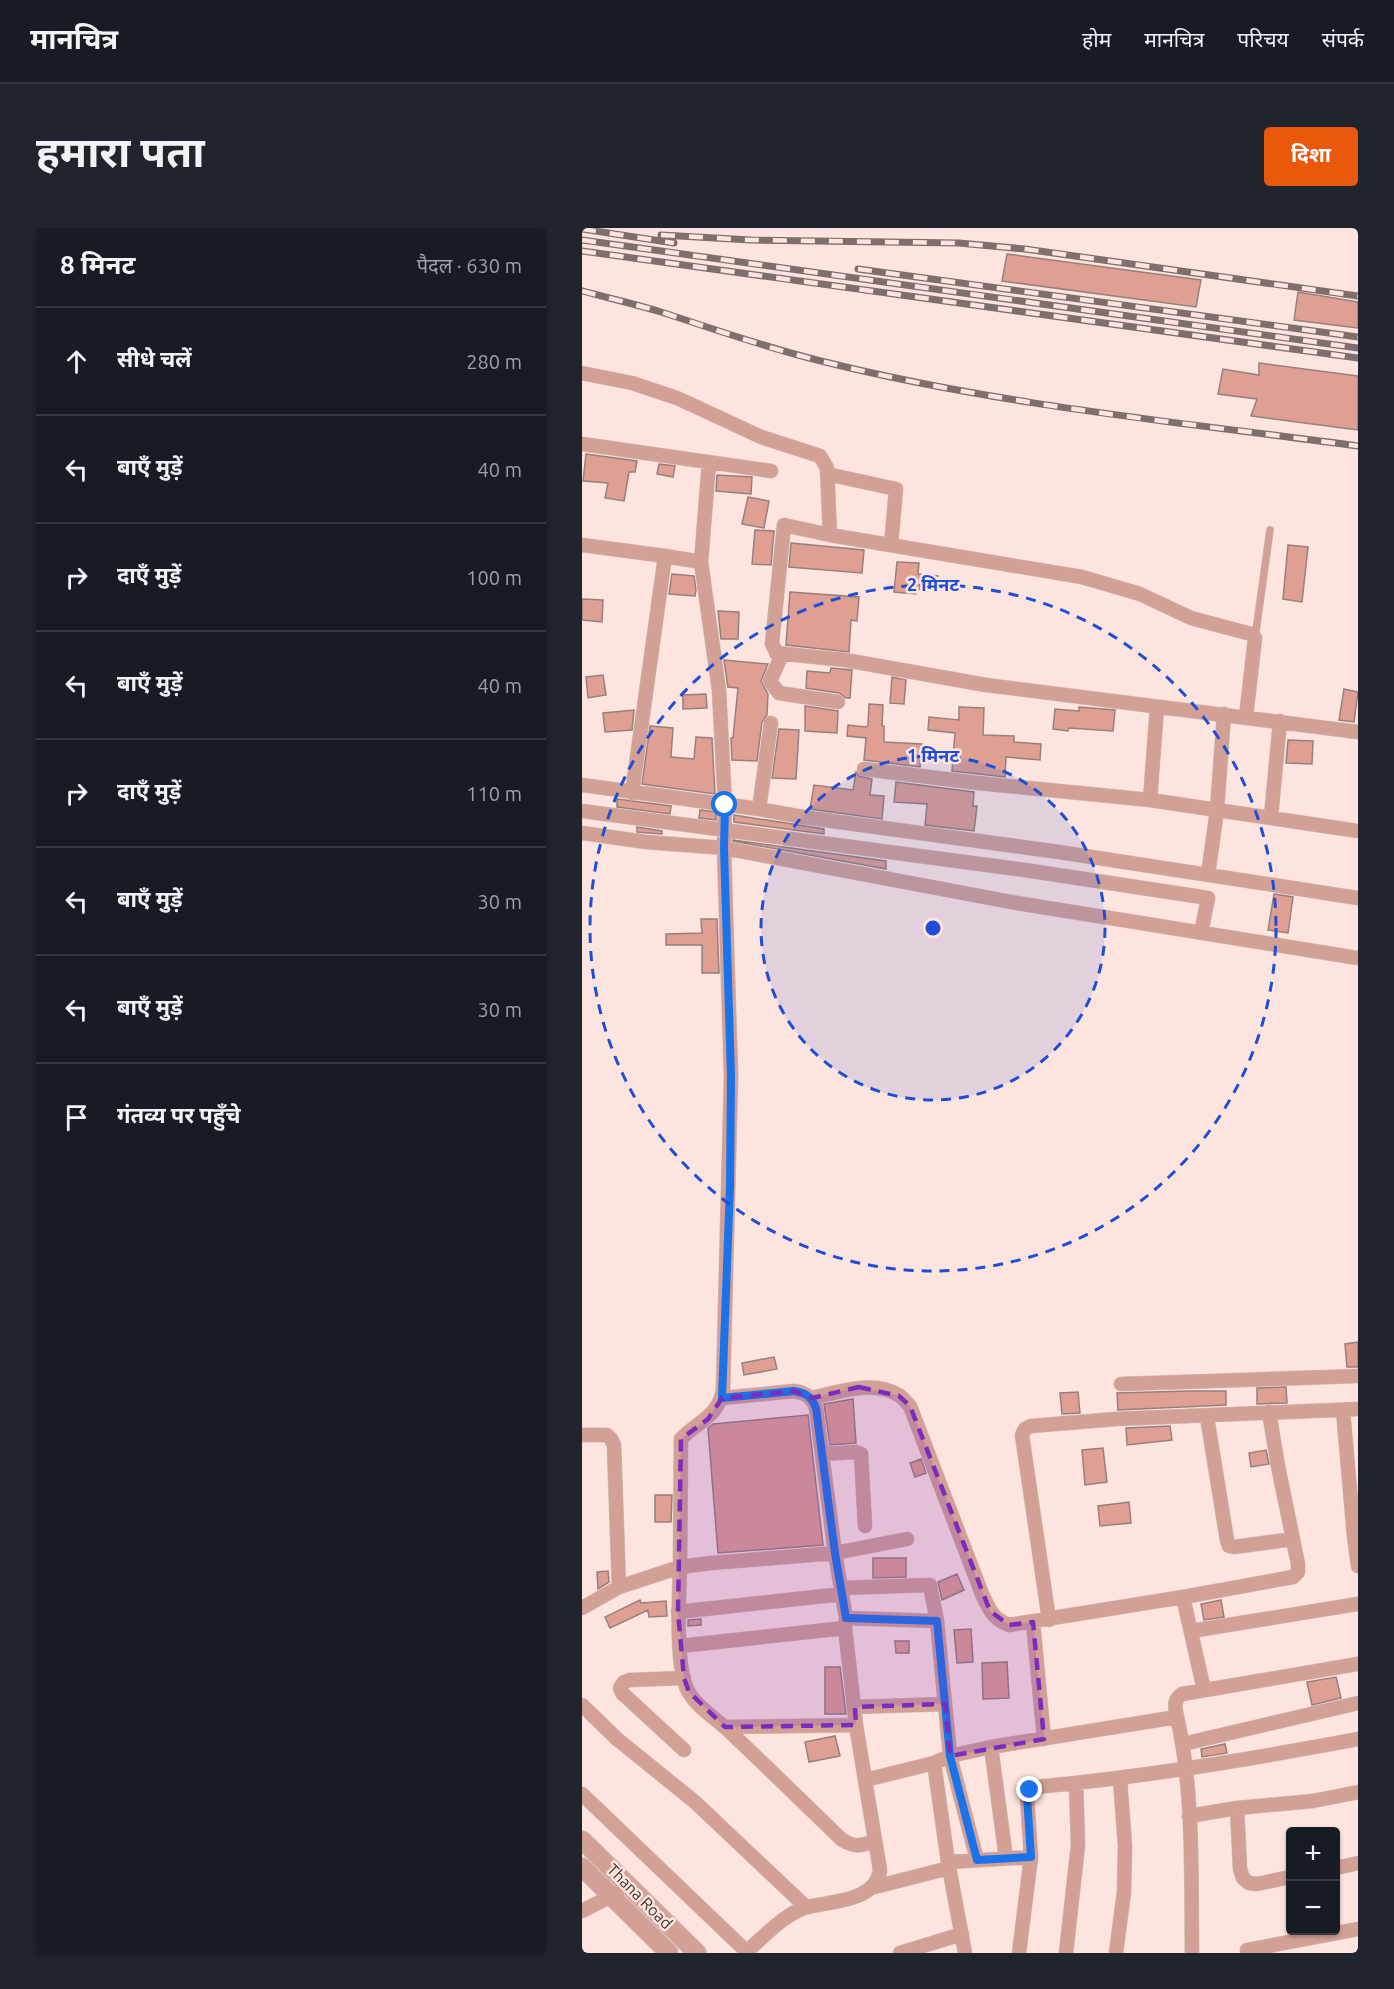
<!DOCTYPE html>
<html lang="hi">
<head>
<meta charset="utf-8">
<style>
	:root { --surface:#171b24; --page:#20242c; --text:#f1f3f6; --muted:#9ea1a6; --line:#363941; --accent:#ea580c }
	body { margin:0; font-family:Ubuntu,"Noto Sans Devanagari",sans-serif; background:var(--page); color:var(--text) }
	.controls { position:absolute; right:18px; bottom:18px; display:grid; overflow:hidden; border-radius:6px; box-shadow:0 2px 4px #0004 }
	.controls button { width:54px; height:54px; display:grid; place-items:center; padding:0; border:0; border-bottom:2px solid var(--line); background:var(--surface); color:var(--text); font:30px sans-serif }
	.stop { position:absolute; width:18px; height:18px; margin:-14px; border:4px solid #1a73e8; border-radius:50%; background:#fff }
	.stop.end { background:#1a73e8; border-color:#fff; box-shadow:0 2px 6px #0008 }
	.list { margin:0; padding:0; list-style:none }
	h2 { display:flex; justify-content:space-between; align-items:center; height:78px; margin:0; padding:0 24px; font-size:26px }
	h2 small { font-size:20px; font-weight:400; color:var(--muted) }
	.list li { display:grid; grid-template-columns:39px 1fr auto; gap:18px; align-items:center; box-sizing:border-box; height:108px; padding:0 24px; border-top:2px solid var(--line) }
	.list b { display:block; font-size:22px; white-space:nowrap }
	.list em { font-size:20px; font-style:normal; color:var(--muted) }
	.icon { flex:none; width:33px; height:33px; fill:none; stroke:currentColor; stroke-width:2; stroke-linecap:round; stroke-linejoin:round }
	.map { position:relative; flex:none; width:776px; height:1725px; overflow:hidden; border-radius:6px }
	header { display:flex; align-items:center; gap:36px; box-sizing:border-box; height:84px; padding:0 30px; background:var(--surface); border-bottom:2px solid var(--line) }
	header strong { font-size:28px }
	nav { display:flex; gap:33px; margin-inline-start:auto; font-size:21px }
	.intro { display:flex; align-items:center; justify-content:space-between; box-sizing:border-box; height:144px; padding:0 36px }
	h1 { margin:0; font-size:42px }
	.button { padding:15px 27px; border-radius:6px; background:var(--accent); color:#fff; font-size:21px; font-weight:700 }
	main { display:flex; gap:36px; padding:0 36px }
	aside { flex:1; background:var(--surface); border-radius:6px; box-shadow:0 2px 4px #0004 }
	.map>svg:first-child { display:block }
</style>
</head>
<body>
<header>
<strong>मानचित्र</strong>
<nav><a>होम</a><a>मानचित्र</a><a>परिचय</a><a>संपर्क</a></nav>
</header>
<div class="intro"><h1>हमारा पता</h1><a class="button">दिशा</a></div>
<main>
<aside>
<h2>8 मिनट<small>पैदल · 630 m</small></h2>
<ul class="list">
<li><svg class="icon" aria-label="ahead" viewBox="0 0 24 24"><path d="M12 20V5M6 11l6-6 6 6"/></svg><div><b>सीधे चलें</b></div><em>280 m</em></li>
<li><svg class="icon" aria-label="left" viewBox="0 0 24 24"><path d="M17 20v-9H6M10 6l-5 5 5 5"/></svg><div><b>बाएँ मुड़ें</b></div><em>40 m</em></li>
<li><svg class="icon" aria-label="right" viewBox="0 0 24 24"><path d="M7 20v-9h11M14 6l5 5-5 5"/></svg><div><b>दाएँ मुड़ें</b></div><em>100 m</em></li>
<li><svg class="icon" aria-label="left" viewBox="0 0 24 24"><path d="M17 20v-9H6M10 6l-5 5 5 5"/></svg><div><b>बाएँ मुड़ें</b></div><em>40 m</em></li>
<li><svg class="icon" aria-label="right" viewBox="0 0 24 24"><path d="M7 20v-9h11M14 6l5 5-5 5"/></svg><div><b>दाएँ मुड़ें</b></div><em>110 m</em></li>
<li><svg class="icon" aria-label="left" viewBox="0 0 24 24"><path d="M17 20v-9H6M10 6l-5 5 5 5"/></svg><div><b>बाएँ मुड़ें</b></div><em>30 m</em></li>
<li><svg class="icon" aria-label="left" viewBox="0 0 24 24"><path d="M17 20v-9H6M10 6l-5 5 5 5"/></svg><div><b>बाएँ मुड़ें</b></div><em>30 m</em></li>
<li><svg class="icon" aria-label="arrive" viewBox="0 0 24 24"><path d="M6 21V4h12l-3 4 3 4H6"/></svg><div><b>गंतव्य पर पहुँचे</b></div></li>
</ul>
</aside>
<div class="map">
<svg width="776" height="1725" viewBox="0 0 776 1725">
	<rect width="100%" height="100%" fill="#fde4df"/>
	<path fill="#e09f93" stroke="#97807c" stroke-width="1.5" d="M425,26L619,52L614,79L420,53Z
		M716,64L776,74V100L712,92Z
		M677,135L776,148V202L669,188L675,171L636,166L641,141L677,147Z
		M4,226L55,233L53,244H47L42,273L23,270L26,255L1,253Z
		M77,236L93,238L91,249L75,246Z
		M135,247L170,249L169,266L134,263Z
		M166,269L187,273L182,300L160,296Z
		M173,302L192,303L189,337L170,336Z
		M209,315L282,322L280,345L207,339Z
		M706,317L726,319L720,374L701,371Z
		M315,334L337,335L336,346L356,348L355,363L334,361V366L312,364Z
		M90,346L112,348L114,362L113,368L87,366Z
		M208,364L277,369L275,393L269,392L267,424L204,417Z
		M0,371L21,372L20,394L0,392Z
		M136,383L157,384L156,411H139Z
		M142,432L186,436L179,453L186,466L185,487L180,494L175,533L150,532L149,510H151L156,460L146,459Z
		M249,440L270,442L268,470H264L257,465L224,460L225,443L248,445Z
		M21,447L24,467L6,470L4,449Z
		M310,449L324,452L322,476L308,475Z
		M762,461L776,464L772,494L757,492Z
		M124,466L125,480L101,481V467Z
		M287,476L301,477L300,498H302V514L340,516L338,539L282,532L284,510L265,508L266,497L284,499L286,497Z
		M223,478L256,483L255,505L223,503Z
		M377,479L402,480L401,507L432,508V514L459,516L458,532L424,529L423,549L370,543L373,505L346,502L347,489L377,492Z
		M497,479L533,482L531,503L487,500L486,503L471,501L473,481L497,483Z
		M52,482L50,502L23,504L21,485Z
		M68,498L91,500L89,529L112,531L114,509L130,510L133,566L60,556Z
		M197,501L217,502L214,551L190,550Z
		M706,512L731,513L730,536L704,535Z
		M274,544L277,548L290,551L288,567L302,568L300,591L228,581L232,557L271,562Z
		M314,554L392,564L391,578H395L392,603L343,597L345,576L312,574Z
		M35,571L89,578L88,586L35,579Z
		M118,582L134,584V592L117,590Z
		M152,587L242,601V606L152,594Z
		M55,599L80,603V606L55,604Z
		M151,612L304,633V641L151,613Z
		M692,666L711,669L706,705L686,702Z
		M119,691H135L137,745H120V717H84V706L120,705Z
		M776,1114V1139H765L763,1116Z
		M192,1129L195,1141L162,1147L160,1135Z
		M704,1159L705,1175L675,1176V1160Z
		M607,1163H644V1177L536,1182L535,1165Z
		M496,1164L498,1185L480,1186L478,1165Z
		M271,1171L274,1215L248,1217L242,1176Z
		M226,1187L241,1317L136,1325L126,1200L131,1196Z
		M588,1198L590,1212L545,1217L544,1200Z
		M521,1220L525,1254L503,1257L500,1222Z
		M684,1222L687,1236L669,1239L667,1225Z
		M339,1231L344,1245L333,1249L328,1235Z
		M73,1267H90L89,1294H73Z
		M547,1274L549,1295L518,1298L516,1278Z
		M291,1330H324V1349L291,1350Z
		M26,1343L27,1354L16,1361L15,1344Z
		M375,1346L382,1362L360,1372L356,1354Z
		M58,1372L59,1375L84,1373L85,1388L67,1389L66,1382L28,1400L23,1389Z
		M639,1372L642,1389L622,1392L619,1376Z
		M119,1391V1397L106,1398V1392Z
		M389,1401L391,1434L375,1435L372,1402Z
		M313,1413H327V1425H314Z
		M425,1434L427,1470L401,1471L400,1435Z
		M243,1439H258L264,1486H243Z
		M754,1449L759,1470L730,1477L725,1454Z
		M253,1508L258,1528L227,1534L223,1514Z
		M643,1516L645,1525L620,1529L619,1521Z"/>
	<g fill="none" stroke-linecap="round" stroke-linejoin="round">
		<g stroke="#d6c0bc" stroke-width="8">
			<path id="service" d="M673,410L688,302"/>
		</g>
		<g stroke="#d6c0bc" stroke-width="15">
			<path id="minor" d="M0,145L50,155L95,170L179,209L238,228L245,240L248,307
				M0,216L189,243
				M245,246L314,261L309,317
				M0,317L83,328
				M194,425L263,432L404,457L776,504
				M256,474L197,465L188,453L198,431L190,416L202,297L248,307L500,349L558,366L609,390L669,406L673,410L664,489
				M282,541L396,555L568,572L776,603
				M0,557L177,581L221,589L477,624L776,670
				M50,565L83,328L119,334
				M568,572L575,479
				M177,581L189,495
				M0,583L443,642L626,670L619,705
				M689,589L698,493
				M0,605L64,614L142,620L429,674L776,730
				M626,647L635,582L642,486
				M539,1156L776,1148
				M140,1170L212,1163C224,1165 229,1168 234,1180L253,1325L129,1335L98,1339C97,1368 93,1439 106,1463C115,1479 133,1490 146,1502C184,1538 221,1574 259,1611C273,1620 278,1618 293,1613
				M230,1170C257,1164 292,1151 318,1168C321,1170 325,1175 328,1178L400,1366C407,1381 411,1391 427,1397L601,1369L711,1349L716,1344V1336L696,1238L687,1184
				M761,1182L772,1308L776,1338
				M625,1189L645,1312L647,1318L652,1319L711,1311
				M0,1207H25L29,1211L32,1217L37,1359
				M240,1226L274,1224L279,1226L283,1298
				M259,1360L348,1357L355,1393L368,1528L409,1519L595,1489C593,1479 591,1472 600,1466L776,1436
				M601,1369L622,1462
				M0,1380L37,1359L98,1339L99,1211C116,1193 136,1189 141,1162L149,848L142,620L143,577L137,462L119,334L127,234
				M96,1384L260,1366
				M264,1390L355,1393
				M467,1392L440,1207L443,1201L449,1198L534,1191L776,1181
				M451,1394L462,1511
				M609,1403L776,1376
				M98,1418L263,1400
				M102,1450L48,1452L42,1454L38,1460L40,1465L102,1522
				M0,1477L35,1511L113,1574L224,1679
				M273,1479L363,1476
				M595,1489C612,1562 609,1649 610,1725
				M143,1499L274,1497
				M601,1516L776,1475
				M409,1519L424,1630
				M352,1535L366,1634L383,1725
				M283,1552L274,1497L263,1400L264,1390L253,1325L325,1311
				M0,1566L166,1725
				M655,1580L658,1641L661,1650L667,1655L675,1656L708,1649
				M607,1588L655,1580L731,1573L776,1564
				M366,1634L449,1629L445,1568L448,1562L454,1559C563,1549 669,1531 776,1511
				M754,1640L776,1635
				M289,1660L367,1640
				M0,1683L35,1665
				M665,1722L776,1701
				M163,1725C177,1713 190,1699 205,1689C211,1685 219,1680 226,1679C251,1673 294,1673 298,1642L283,1552L352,1535L368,1528L395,1632
				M318,1725L380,1706
				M437,1725L449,1629
				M484,1725L496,1617L494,1555
				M534,1725L542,1664L543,1618L538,1551"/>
		</g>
		<g stroke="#d6c0bc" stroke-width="20">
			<path id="tertiary" d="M0,1612L115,1725
				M0,1639L87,1725"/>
		</g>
		<use href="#service" stroke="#d3a096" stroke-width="7"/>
		<use href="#minor" stroke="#d3a096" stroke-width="14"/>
		<use href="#tertiary" stroke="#d3a096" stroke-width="18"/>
		<g stroke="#7e6f6c" stroke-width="7">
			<path id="rail" d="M0,1L92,15
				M79,7L169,12L377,15L443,21L776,68
				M0,12L776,120
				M0,23L776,130
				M276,41L776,109
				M0,63C26,70 53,76 79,84C132,101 185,120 239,133C415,177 597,194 776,218"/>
		</g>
		<use href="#rail" stroke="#fde4df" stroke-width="4.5" stroke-dasharray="14" stroke-linecap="butt"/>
	</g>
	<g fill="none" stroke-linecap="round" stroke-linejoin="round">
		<path stroke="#1a73e8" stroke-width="8" d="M143,577L142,620L149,848L148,958L140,1170L212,1163C224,1165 229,1168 234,1180L253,1325L264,1390L355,1393L368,1528L395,1632L449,1629L445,1568L448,1562"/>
	</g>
	<path fill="#7b2cbf" fill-opacity="0.2" stroke="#7b2cbf" stroke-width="4.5" stroke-dasharray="12 8" stroke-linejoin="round" d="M277,1159L317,1168L328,1178L408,1383L427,1397L451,1394L462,1511L368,1528L363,1476L273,1479L274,1497L143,1499L107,1464L102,1450L96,1384L99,1211L126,1191L140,1170L212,1163L230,1170Z"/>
	<circle cx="351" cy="700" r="172" fill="#1d4ed8" fill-opacity=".12"/>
	<g fill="none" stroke="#1d4ed8" stroke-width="3" stroke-dasharray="10 8">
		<circle cx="351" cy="700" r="172"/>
		<circle cx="351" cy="700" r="343"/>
	</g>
	<g text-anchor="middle" stroke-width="5" stroke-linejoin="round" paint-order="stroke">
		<g font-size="16" fill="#3a302e" stroke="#fde4df">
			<text transform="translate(58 1668) rotate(45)" y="6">Thana Road</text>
		</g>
	</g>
	<circle cx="351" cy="700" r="9" fill="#1d4ed8" stroke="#fde4df" stroke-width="3"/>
	<g font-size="18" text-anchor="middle" font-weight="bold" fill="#1d4ed8" stroke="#fde4df" stroke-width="5" stroke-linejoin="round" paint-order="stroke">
		<text x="351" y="363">2 मिनट</text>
		<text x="351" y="534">1 मिनट</text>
	</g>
</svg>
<div class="controls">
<button>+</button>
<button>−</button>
</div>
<div class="stop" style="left:143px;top:577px"></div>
<div class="stop end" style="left:448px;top:1562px"></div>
</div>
</main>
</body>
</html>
